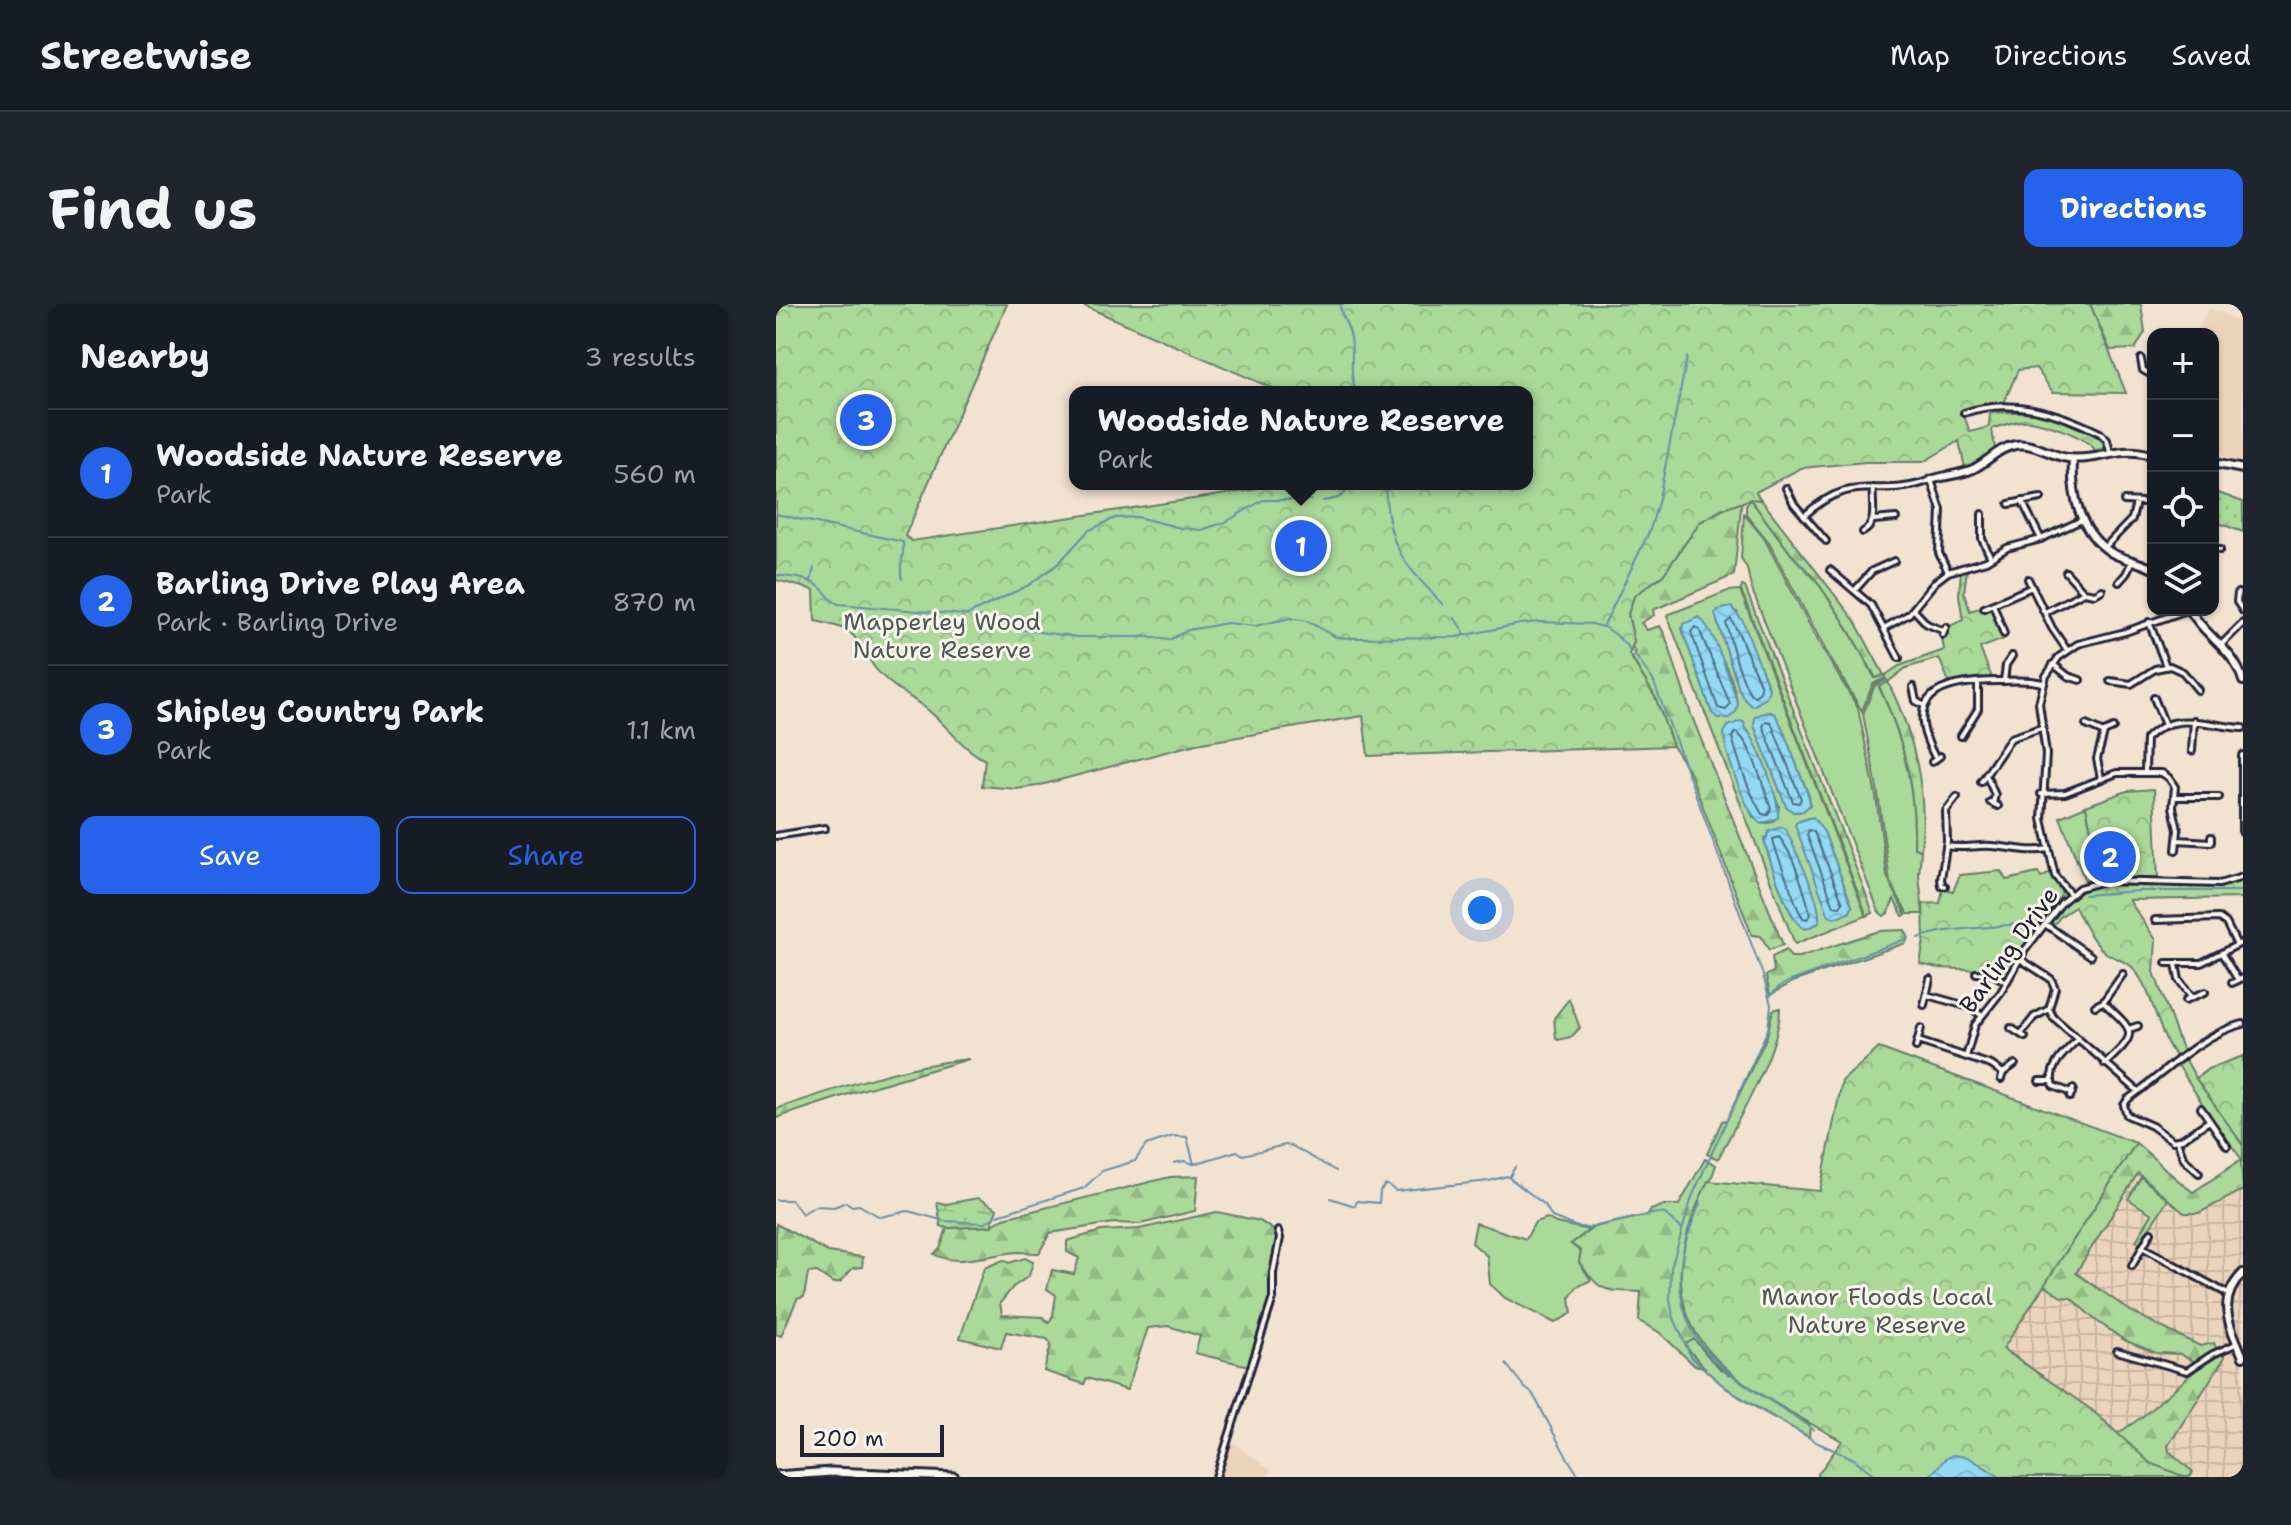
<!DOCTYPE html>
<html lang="en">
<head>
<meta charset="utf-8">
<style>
	:root { --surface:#171b24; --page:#20242c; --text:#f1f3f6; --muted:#9ea1a6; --line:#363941; --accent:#2563eb }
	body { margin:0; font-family:"Shantell Sans",sans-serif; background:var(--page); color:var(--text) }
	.controls { position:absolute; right:24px; top:24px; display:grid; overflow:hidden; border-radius:16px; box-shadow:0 2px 6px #0004 }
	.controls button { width:72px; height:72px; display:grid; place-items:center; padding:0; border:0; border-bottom:2px solid var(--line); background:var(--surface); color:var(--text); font:40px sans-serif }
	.scale { position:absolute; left:24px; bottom:20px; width:144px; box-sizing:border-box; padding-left:8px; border:4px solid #22223b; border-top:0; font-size:22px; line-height:28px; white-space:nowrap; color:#22223b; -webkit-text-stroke:6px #fbf7ec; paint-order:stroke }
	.you { position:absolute; left:706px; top:606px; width:28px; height:28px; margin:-20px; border:6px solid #fff; border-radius:50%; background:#1a73e8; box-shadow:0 0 0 12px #1a73e833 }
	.badge { display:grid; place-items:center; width:52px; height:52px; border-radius:50%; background:var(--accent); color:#fff; font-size:26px; font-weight:700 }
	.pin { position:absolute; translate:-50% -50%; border:4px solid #fff; box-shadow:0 2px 8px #0006 }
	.popup { position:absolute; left:293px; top:82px; width:464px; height:104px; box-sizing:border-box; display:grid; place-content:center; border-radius:16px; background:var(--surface); filter:drop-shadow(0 2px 6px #0005); font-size:26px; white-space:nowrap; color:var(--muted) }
	.popup b { font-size:30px; color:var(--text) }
	.popup::after { content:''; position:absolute; left:50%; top:100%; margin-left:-16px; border:16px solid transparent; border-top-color:var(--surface) }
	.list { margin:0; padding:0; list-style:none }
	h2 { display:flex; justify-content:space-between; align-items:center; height:104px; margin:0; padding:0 32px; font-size:34px }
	h2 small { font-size:26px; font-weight:400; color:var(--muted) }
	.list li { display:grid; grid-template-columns:52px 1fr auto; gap:24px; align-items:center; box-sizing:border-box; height:128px; padding:0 32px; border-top:2px solid var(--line) }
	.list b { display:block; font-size:30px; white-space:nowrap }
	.list p { margin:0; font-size:26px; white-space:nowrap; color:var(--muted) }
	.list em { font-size:26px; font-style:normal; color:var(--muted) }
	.actions { display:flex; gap:16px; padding:24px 32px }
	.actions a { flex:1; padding:18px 0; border:2px solid var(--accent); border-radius:16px; text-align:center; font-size:28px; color:var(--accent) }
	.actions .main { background:var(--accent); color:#fff }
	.icon { flex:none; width:44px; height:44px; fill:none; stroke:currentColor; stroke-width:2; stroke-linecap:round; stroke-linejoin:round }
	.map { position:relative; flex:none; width:1467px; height:1173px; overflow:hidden; border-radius:16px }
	header { display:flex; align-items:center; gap:48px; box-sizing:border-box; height:112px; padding:0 40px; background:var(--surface); border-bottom:2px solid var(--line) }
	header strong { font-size:38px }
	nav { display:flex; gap:44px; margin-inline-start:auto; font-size:28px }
	.intro { display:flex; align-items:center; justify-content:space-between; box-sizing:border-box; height:192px; padding:0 48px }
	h1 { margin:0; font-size:56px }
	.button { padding:20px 36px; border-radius:16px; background:var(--accent); color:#fff; font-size:28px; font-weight:700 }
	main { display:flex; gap:48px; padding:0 48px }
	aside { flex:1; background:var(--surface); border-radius:16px; box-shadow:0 2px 6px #0004 }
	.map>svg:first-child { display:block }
</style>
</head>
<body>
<header>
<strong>Streetwise</strong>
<nav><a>Map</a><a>Directions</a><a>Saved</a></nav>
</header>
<div class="intro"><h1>Find us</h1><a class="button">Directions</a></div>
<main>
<aside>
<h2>Nearby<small>3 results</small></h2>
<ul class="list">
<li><span class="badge">1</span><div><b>Woodside Nature Reserve</b><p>Park</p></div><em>560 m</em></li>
<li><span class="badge">2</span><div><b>Barling Drive Play Area</b><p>Park · Barling Drive</p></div><em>870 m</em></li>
<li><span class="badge">3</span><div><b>Shipley Country Park</b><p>Park</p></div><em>1.1 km</em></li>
</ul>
<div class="actions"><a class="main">Save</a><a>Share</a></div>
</aside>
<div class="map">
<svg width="1467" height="1173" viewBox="0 0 1467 1173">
	<defs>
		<pattern id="industrial-grid" width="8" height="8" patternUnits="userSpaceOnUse" patternTransform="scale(2)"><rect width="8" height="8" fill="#ecd4bc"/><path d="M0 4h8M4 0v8" fill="none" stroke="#cab6a2"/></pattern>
		<pattern id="forest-firs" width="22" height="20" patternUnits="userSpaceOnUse" patternTransform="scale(2)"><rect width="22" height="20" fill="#abd999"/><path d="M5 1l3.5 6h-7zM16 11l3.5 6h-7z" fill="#93ba85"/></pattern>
		<pattern id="wetland-marsh" width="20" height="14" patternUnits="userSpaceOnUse" patternTransform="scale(2)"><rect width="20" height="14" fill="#abd999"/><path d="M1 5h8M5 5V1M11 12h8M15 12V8" fill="none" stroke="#93ba85"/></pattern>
		<pattern id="park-crowns" width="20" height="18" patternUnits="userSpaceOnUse" patternTransform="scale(2)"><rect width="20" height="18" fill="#abd999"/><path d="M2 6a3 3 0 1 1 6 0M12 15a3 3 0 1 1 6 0" fill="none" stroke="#93ba85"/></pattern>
		<pattern id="garden-dots" width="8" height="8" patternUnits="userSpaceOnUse" patternTransform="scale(2)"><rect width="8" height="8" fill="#abd999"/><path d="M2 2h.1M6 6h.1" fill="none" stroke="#93ba85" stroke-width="1.8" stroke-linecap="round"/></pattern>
		<pattern id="water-waves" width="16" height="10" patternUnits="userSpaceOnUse" patternTransform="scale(2)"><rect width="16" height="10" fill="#92daf4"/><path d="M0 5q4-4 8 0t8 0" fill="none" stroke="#7ebbd2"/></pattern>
	</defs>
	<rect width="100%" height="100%" fill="#f2e2d0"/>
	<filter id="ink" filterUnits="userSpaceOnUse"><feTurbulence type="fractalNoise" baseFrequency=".0125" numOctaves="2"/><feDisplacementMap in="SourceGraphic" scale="16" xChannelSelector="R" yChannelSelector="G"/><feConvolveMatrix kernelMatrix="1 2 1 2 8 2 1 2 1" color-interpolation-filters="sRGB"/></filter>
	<g filter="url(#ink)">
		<path fill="#ecd4bc" d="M1433,4L1467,19V160L1447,153L1437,126V30H1420Z
			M454,1137L495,1166L490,1173H442Z"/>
		<path fill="url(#industrial-grid)" d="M1363,868L1423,909L1467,886V1173H1414L1416,1168L1393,1146L1392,1142L1449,1052L1434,1057L1420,1066L1366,1113L1341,1129L1316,1106L1227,1045L1268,981L1285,992Z"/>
		<path fill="#abd999" stroke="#667e6a" stroke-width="2" fill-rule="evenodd" d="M974,195L1016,251L1040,276L1067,316L1099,374L1108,371L1109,374L1097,380L1086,407L1050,347L992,237L970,210V202Z
			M968,210L988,234L1045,343L1082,404L1100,492L1111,572L1130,611L1127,612L1118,595L1112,609L1108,612L1103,608L975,283L971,264L965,254Z
			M964,286L1090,612L1019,640L891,311L952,287ZM947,304L961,308L992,381L993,385L982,399L976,401L967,393L963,385L941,317V311ZM922,315C939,339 960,373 961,403L936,409L907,328L906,324ZM995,408L1005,421L1033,492L1034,499L1027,507L1019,508L1010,502L978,421L979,417L989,409ZM964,420L973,428L1003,502L1002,510L997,518L987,520L977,513L972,502L955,459L948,429ZM1033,514L1048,528L1076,602L1074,608L1063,613L1021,526L1022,518ZM1000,525L1009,527L1014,534L1042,608L1043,619L1029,625C1012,617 997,563 990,544L988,535Z
			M1110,376L1112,378L1103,383C1128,434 1140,487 1138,544L1145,546L1143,571L1147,610H1132L1114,578L1102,490L1087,410L1099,381Z
			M1310,502L1325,574L1309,577L1284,513Z
			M1004,704C1004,747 962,815 942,855L931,850L946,817L951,816L991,732L997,706Z
			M1410,756L1420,774L1432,765L1462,835L1467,841V857L1436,815L1402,761Z
			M1365,873L1392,896L1363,939L1360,937L1376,910L1352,895Z
			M771,914L780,919L813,926L795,940L805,948L803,958L815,976L801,983L794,993L796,1009L779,1019L729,994L714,980L711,952L696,939L700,919L750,935L759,918Z
			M918,1035L945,1066L957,1067L1034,1121L1033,1133C990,1109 940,1086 911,1044L910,1040Z"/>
		<path fill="url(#forest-firs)" stroke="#667e6a" stroke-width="2" d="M1314,0H1365L1369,28L1359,45L1334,46Z
			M976,188L980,189L1079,317L1108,371L1100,374L1067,316L1040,276L1016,251L974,195Z
			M966,195L958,271L877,306L878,311L865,319L871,326L884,322L889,331L915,410L1007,641L993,646L985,632L976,631L914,469L897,442L879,393L856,354L860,348L856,343L858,338L852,310L858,292L887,271L924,218Z
			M966,282L969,283L1090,590L1097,609L1091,612L965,286Z
			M1112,378C1138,430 1152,489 1145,546L1138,544C1140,487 1128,434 1103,382Z
			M1129,626L1132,632L1130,639L1019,677L994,691L990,672L998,667L996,653L1010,646L1015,653H1023L1103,627Z
			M793,695L804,724L795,733L782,736L780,734L778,714Z
			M193,755L82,787L0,814V805C62,784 128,761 193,755Z
			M1360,839C1380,855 1397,874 1417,888L1465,856L1467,886L1423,909H1408L1362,869L1300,969L1353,1006L1393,1027L1424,1042L1438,1039L1440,1044L1419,1058L1404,1050L1380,1049L1348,1036L1318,1015L1295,994L1285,993L1268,981L1227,1044L1330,1118L1318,1139L1202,1019L1270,978Z
			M929,855L940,861L911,943L957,1067L953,1071L935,1056L918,1035L910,1040L911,1044L928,1063L918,1061L883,1028L863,1017L865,988C826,986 826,990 803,958L805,947L795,940L818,923L872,911L875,906L888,901H903Z
			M422,872L419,907L364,920L338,919L274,929L263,949C256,949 249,948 243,948C219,949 179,964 158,950L164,945L171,924L215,922L228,914L394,873Z
			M441,908L484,917L500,928L502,934L494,969V993L473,1062L419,1049L424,1032L392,1022L372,1024L351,1086L311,1074L308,1080L268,1067L275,1040L271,1035L230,1028L225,1044L184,1034L208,964L227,956L233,959L249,954L257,958L253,972L237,983L224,999L226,1011L267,1013L273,1019L277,1011L280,991L271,985L276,966L298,970L303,954L291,948V937L325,927L363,925Z
			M0,920L52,948L87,953L86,963L77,964L64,978L57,979L41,968L32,969L28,993L21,995L5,1032L0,1030Z
			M1446,1050L1449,1053L1392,1142L1393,1147L1417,1168L1414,1173H1381L1320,1144L1366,1113L1420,1066Z"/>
		<path fill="url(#wetland-marsh)" stroke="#667e6a" stroke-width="2" d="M202,894L221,905L215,922L171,924L165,922L161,898L170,900Z"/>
		<path fill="url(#park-crowns)" stroke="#667e6a" stroke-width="2" d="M0,0H231L129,232L136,237L477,186L488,180H751V88H505L304,0H1314L1350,89L1277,88L1260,64L1242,66L1227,101L1186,106L1194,128L1213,123L1214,109C1252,107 1265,106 1300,123C1310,127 1320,131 1328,138L1327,145L1319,146C1309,132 1272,120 1254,117C1243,115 1227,121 1216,125L1219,146L1192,163L1189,164L1183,137L1147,158H1090L1025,164L980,188L984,196L975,195L945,206L924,218L887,271L858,292L852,310L858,338L853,350L879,393L897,442L592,452L587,412L420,440L261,482L241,485L206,482L209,456C187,445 172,423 153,407C136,393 112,381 99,364C73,330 87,327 39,317L38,286L0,276Z
			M1191,265L1188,288L1194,307L1206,303L1208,306L1217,304L1222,320V327L1226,329L1228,335L1204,344L1216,374L1173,378L1163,354L1130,364L1112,378L1108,372L1123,362L1168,346L1166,333H1170L1174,322L1187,316L1183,291L1185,266Z
			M1378,485L1382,574H1325L1310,502L1351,487Z
			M1225,567L1230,576L1262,569L1265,574L1274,569L1286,589L1234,662L1230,671L1213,666L1162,664L1144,660L1148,636L1147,600L1164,599L1167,585L1177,587L1184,571Z
			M1467,576V594L1353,596L1380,636L1378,668L1407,748L1400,753C1380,727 1379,690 1357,664C1351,657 1339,655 1330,649C1316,638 1307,619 1299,603L1285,612L1277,622L1276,616C1289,598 1299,587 1320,581L1437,582Z
			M1103,744L1360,839L1227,1045L1316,1106L1374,1159L1409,1173H1042V1170L1066,1137C947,1072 858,1027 932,877L1044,887L1066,777Z
			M1467,752V841L1420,775L1432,765Z"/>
		<path fill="url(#garden-dots)" stroke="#667e6a" stroke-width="2" d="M1437,187L1467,198V228L1437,217Z"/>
		<path fill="url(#water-waves)" stroke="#6590aa" stroke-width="2" d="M955,303L967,317L993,385L990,394L976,402L967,393L963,385L939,310L942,306Z
			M923,313C939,326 954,377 962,400L960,408L953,414H942L936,409L907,328L908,320Z
			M992,408L999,410L1005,421L1033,493L1034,501L1027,507L1017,508L1010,502L978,421L979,412Z
			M965,417L969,419L968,422C982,437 1004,496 1002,514L985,520C969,508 949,449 948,429L952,422Z
			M1037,513L1048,528L1076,602L1074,608L1058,614L1053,612L1019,521L1021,518Z
			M1006,523L1010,525C1019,549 1046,594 1043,619L1029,625C1013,618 994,557 989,539L993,527Z
			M1176,1151L1192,1153L1224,1173H1153L1168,1156Z"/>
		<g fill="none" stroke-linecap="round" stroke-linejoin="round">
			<path stroke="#4f6c85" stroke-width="2" d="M955,315L963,330L985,383L984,388L979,392L975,391C963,370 956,343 950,319Z
				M919,323L923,325L954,400L950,406L942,404L915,328Z
				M990,417L995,418L1025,495L1023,499L1017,498L987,422Z
				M959,428C975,435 988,486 995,504L992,511L986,510C972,487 963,459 956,433Z
				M1033,526L1038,528L1067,599L1064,603L1058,602L1031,531Z
				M1003,533C1019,552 1028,587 1035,611L1031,615L1027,614L1022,605L998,541L997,535Z"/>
			<path stroke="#6590aa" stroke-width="2" d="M564,2C566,14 573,22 575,34C578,51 572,73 581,88
				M609,180C613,246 624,254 667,301
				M547,197C562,195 568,194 575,180
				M0,210L127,238C129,252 122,263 126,275
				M0,271C13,273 30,273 41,281C50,287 52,295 62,300L189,311
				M35,276L38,264
				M191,311L253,281L282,260L312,227L339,214L361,213L405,224L425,226L450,218L487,196H535
				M199,312L241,325L301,333H372L393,336L412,326L430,323L451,319L479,322L514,314L531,317L560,333L573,334L680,333L744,320L764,318L816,320L830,324L839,330L855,346L877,376L987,671L995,701L992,725L916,893L895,964L894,996L897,1012L915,1053L951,1085L1042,1139L1078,1155L1101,1173
				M678,313L690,331
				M828,321L874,226L882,199L911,53
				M1308,591L1362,587H1467
				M1142,634C1180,620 1225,628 1266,613
				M994,692L1003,683L1012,678L1133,634
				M398,859L408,857L418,860L461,847L467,851L509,841L516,842L560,867
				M734,872L739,863
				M554,894L579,902L581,897L603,899L604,887L610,880L620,887L713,877L731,872L769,901L776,913L799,922L811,924L881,909L889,910L905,924
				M0,896H16L26,910L39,902L58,903L70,898L76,902L83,901L104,913L132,907L169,917L209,919L222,911L308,884L326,867L359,857L370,841L398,832L411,833L418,860
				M924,899C918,916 909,935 906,952C891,1053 971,1077 1038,1126
				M730,1060L749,1084L756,1089C773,1117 785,1148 804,1173"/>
			<g stroke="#22223b" stroke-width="10">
				<path id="street" d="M1365,55L1367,66L1377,72
					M1188,109C1235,93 1282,108 1324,129L1331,136L1334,148
					M1010,184L1018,200L1050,237
					M1246,197L1265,235
					M1348,197L1366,198
					M1233,200L1265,194
					M1206,210V235L1215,254
					M1028,212C1079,165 1101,197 1155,176L1165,206L1163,249L1172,268
					M1098,216L1120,214
					M1087,228C1103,219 1095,199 1097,184
					M1329,243L1356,215L1360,198
					M1437,245L1444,246
					M1054,266L1095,301L1123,354
					M1252,275L1276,324L1291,346
					M1343,278L1350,270L1356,257
					M1079,286L1096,267L1118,257
					M1308,288L1319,290L1326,286
					M1462,289L1461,298L1467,307
					M1217,300L1228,330
					M1208,304L1256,283
					M1137,305L1151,320L1168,327
					M1269,308L1308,288L1290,268
					M1373,318L1390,362
					M1108,324L1133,310L1159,278L1172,268L1210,257L1231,244L1265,235L1306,216
					M1167,331L1170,323
					M1446,340L1467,319
					M1277,360L1292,372L1304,376
					M1228,377L1230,361L1236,352
					M1334,377L1355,380L1379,365L1394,362L1407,368L1422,386
					M1137,383L1140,397L1149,402
					M1378,394L1389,421
					M1310,421L1328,429L1321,455L1325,474
					M1328,428L1337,424
					M1185,432L1202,405V378
					M1416,447L1418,416
					M1160,455C1124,390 1165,377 1223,377C1238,377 1252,375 1267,379
					M1156,458L1164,452
					M1369,467L1370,435C1398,405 1432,422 1467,424
					M1211,473L1219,491L1217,499
					M1205,478L1235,434L1265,424
					M1265,490L1289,489L1341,469H1386L1393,474L1399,483L1397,503L1402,526L1400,546
					M1399,493H1443
					M1214,498L1222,502
					M0,532L49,524
					M1402,536L1435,538V533
					M1170,542C1186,545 1200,541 1215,542C1237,543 1250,549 1273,545
					M1169,582H1166L1165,575L1171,537L1170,507L1181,493
					M1294,590L1279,572L1266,515L1270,450L1263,399L1270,372L1283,353L1302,340L1349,328L1411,306
					M1379,616L1443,614L1450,619L1461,641
					M1269,620L1315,652
					M1446,650L1462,676
					M1244,655L1275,675L1279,684L1273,705L1258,713L1245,730
					M1390,659H1425L1467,638
					M1400,660L1403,676L1415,692
					M1200,669L1217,670L1230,678
					M1456,679L1467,674
					M1151,691L1194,703L1206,712
					M1410,696L1429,688
					M1327,698C1360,729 1363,728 1329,760
					M1148,701L1154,675
					M1319,702L1327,698L1347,670
					M1273,705L1277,713L1362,787
					M1235,724L1249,733
					M1353,725L1362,722
					M1142,737L1215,761L1227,769
					M1140,743L1145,724
					M1190,753L1199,721L1225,688L1249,646L1286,598L1303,584L1328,577L1443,580L1467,573
					M1225,775L1227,769L1239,760
					M1263,777H1275
					M1296,789L1277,782C1271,763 1289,748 1302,735
					M1294,793L1297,785
					M1425,804L1451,842
					M1433,817L1406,835L1397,837L1376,822L1351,811L1348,801L1352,795C1388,770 1423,731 1467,720
					M1401,837L1408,855L1423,869
					M1366,943L1452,990
					M1356,962L1375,928
					M1341,1047L1411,1067L1437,1050L1460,1040
					M440,1173L497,994V969L504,934L502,927"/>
			</g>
			<g stroke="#22223b" stroke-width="12">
				<path id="secondary" d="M1297,155C1295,190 1303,229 1336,249C1349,256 1364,258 1377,265
					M1437,159L1467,165
					M1155,176C1169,171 1184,171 1197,165C1212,158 1222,144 1239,141C1259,138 1274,152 1292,154C1324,158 1345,140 1377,152
					M1414,306C1429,333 1458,345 1467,377
					M1467,452V527
					M1467,969C1439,998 1454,1021 1467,1053"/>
			</g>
			<g stroke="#22223b" stroke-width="13">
				<path id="primary" d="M0,1172L55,1168L178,1173"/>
			</g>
			<use href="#street" stroke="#fbf7ec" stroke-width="4"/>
			<use href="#secondary" stroke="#fbf7ec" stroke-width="6"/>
			<use href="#primary" stroke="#fbf7ec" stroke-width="7"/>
		</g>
	</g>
	<g text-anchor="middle" stroke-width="6" stroke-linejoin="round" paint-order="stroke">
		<g font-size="24" fill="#4b5957" stroke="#fbf7ec">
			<text x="166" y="326">Mapperley Wood<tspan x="166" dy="28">Nature Reserve</tspan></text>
			<text x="1101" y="1001">Manor Floods Local<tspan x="1101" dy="28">Nature Reserve</tspan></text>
		</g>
		<g font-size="24" fill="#22223b" stroke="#fbf7ec">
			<text transform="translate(1233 646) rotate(-54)" y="8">Barling Drive</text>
		</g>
	</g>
</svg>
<div class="controls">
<button>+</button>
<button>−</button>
<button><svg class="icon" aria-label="locate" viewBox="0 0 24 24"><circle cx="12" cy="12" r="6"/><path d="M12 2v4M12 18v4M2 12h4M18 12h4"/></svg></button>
<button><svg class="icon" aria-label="layers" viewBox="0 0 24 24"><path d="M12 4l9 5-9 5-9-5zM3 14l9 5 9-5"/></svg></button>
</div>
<div class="scale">200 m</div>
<div class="you"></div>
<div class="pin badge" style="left:525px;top:242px">1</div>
<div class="popup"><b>Woodside Nature Reserve</b>Park</div>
<div class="pin badge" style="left:1334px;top:553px">2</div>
<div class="pin badge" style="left:90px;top:116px">3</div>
</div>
</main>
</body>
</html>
